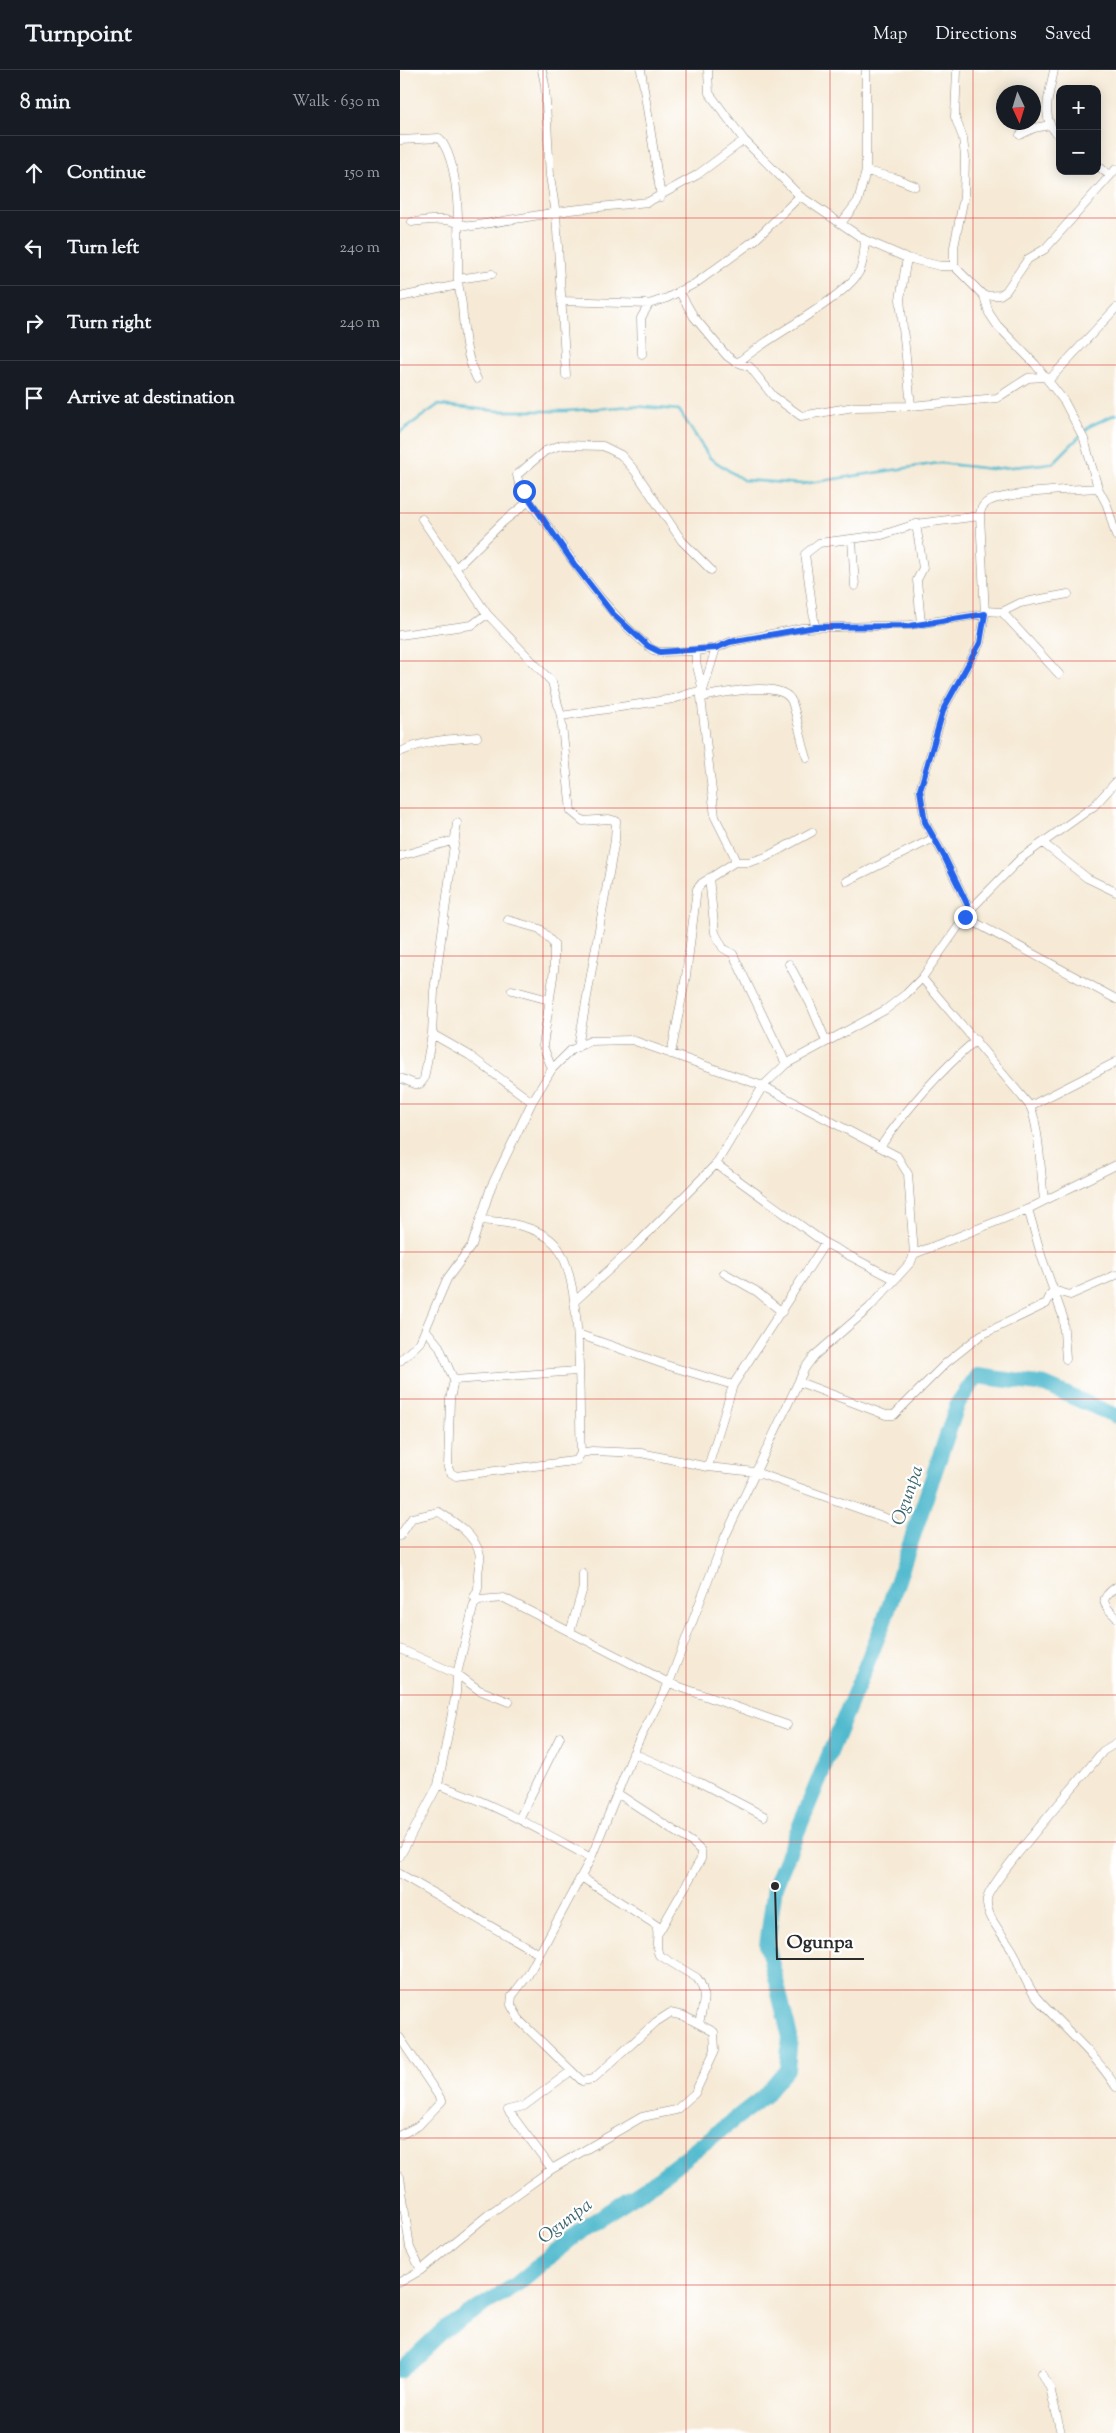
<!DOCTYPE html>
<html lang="en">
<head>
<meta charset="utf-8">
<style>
	:root { --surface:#171b24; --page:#20242c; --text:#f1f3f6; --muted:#9ea1a6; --line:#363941 }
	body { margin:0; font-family:"Sorts Mill Goudy",serif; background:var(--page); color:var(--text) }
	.controls { position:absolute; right:15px; top:15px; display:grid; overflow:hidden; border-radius:10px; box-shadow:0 2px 12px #0003 }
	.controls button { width:45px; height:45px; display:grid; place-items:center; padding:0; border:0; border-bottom:1px solid var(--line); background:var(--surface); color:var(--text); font:25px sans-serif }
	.compass { position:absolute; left:596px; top:15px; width:45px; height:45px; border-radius:50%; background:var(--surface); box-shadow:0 2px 12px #0003; rotate:176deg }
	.stop { position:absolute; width:15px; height:15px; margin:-11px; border:4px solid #2563eb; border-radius:50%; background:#fff }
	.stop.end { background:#2563eb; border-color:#fff; box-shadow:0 1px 5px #0008 }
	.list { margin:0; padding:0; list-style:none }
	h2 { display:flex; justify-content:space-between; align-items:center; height:65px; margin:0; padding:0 20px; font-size:21px }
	h2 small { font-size:16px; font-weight:400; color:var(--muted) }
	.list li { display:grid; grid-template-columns:32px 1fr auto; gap:15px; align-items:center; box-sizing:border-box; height:75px; padding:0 20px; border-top:1px solid var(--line) }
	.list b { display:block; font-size:19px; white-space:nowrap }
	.list em { font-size:16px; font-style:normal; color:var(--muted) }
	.icon { flex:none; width:28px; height:28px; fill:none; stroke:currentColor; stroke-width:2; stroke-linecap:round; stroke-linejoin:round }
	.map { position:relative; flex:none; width:716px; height:2363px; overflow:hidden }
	header { display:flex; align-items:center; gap:30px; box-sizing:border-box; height:70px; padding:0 25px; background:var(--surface); border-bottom:1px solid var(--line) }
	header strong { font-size:24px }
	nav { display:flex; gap:28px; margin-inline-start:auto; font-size:18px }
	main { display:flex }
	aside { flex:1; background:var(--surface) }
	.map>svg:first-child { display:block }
</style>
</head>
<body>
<header>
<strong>Turnpoint</strong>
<nav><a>Map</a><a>Directions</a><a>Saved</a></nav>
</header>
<main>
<aside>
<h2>8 min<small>Walk · 630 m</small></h2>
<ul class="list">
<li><svg class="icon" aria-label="ahead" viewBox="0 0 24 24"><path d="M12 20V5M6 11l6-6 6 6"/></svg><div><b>Continue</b></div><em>150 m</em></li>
<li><svg class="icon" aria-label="left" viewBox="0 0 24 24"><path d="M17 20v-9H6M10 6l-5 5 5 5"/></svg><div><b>Turn left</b></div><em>240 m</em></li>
<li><svg class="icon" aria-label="right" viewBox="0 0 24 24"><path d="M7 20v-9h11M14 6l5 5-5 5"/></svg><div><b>Turn right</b></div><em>240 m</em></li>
<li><svg class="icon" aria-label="arrive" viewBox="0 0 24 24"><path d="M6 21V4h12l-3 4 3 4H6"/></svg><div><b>Arrive at destination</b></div></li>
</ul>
</aside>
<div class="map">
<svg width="716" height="2363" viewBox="0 0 716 2363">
	<rect width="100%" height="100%" fill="#fff"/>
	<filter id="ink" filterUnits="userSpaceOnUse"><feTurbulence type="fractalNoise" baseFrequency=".02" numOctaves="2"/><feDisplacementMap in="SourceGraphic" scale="10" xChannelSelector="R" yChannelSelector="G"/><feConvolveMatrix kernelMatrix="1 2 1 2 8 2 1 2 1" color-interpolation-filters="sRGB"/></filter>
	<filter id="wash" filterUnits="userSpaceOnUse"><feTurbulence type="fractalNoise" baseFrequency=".0096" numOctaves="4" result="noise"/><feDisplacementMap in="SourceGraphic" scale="20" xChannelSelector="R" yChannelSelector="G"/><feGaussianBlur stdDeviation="1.12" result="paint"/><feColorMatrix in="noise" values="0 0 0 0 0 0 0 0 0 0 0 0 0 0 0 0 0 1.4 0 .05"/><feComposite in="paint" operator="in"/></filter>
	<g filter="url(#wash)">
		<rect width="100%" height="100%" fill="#f6ead6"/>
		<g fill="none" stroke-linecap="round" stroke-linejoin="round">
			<path stroke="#50b9ce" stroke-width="2.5" d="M0,362L38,335L99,341H166L233,336L279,340L310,388L343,410L402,414L539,393L591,399L653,393L690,356L716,344"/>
			<path stroke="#50b9ce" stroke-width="16" d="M0,2301L42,2261L117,2214L185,2157L245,2119L363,2027L387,1999L390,1967L367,1875L375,1816L483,1554L558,1333L577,1306L645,1315L716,1346"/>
		</g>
	</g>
	<g filter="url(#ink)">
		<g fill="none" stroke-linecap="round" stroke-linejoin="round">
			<g stroke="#908a80" stroke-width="9">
				<path id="street" d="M142,0L145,15L150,106L156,144L166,305
					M241,0L261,127
					M308,0L309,23L315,31L344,70L400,126L465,170L507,188L540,196H554
					M557,0L555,47L563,68L565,87L564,127L554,177V196L584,226L589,243L597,255L635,294L664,331L684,369L698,418L707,435L716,466
					M654,0C650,22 638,50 660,66
					M620,65L634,58L650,55
					M0,70L39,68C63,95 58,173 58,209C58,217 61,226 62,235C64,261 65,285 77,309
					M697,95L709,105
					M466,101L495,108L515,116
					M12,152C23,151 34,149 45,150C56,151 59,155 72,156L170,140L248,132L297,105L344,70
					M442,152L458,131L466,101V0
					M507,188L500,229L511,336
					M58,209L92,204
					M279,221L294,247L327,286L334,291L350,297L373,326L401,346L454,337L511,336L597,328L628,308L646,307
					M584,226L600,225L606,221L628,189L645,179L716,99
					M0,227L58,215
					M162,231L249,234L267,228L296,213L355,170L400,126
					M242,284L241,248L249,234
					M339,292C365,268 447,228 460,200C464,191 464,180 465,170
					M648,311L716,238
					M22,449L87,544L152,612L161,646L171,741L183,751L209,749L216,751L215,770L178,977
					M516,454L523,498L517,510L521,554
					M452,470L455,516
					M56,498L103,452L129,431
					M585,541L602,542L620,533L668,524
					M602,542L659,604
					M415,557L405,484L419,473L482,465L516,454L580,446C580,441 582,436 586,433C600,422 677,419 698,418
					M0,565L72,555L87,544
					M296,581L316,578
					M303,621L296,592V581L260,582L253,580C210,547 181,503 151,460C139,443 120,425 117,405L145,381L161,375L203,376L221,385L235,401L282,471L311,500
					M301,627C320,624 383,608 392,632C398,650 401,670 407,688
					M161,646L273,629C284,626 292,621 303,621
					M0,682C25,670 50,669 77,667
					M643,773L687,808L716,822
					M0,786L55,770
					M335,792L334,785L315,747L301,627L316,578L330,572L402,558L510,555L585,544
					M309,808L315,863L323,878L333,884L386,994
					M447,811L534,768
					M570,840L544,786L525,752L520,720L544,638L580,573L585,544L580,446
					M565,847L716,929
					M108,850L140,859L154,874V900L143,976L152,999
					M389,894L410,933L426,971
					M522,908L630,1036C639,1054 641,1106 644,1130
					M112,920L149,930
					M32,964L69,985L132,1032
					M271,984L286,906L297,819L302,813L335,792H350L366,787L412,762
					M0,1008L15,1014H20L24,1009L32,964L34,921L57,753
					M630,1036L716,992
					M480,1077C508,1037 539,1002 576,970
					M316,1094L425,1173L494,1209
					M628,1139L642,1188L663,1247L666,1289
					M80,1150C103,1152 138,1155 155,1174C185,1206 178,1338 181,1383
					M514,1184L628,1139L716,1095
					M324,1203L356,1221L382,1242
					M174,1232L237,1174L316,1094L363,1016L386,994L485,940L506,924L522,908L570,840L621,788L694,736L716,712
					M26,1260L39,1276L54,1310L50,1329L48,1398L51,1403L56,1406L173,1391L177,1390L181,1383L192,1381L241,1383L308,1397L355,1402L494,1451
					M178,1264L266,1295L333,1315
					M0,1291L20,1272L47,1209L72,1175L91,1117L132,1032L152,999L171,980L190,971L232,970L363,1016L497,1086L508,1104L514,1184L511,1192L469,1238L414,1286L405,1298L324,1469L269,1613L238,1672L191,1788L128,1905L112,1926L111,1935L120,1951L182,2011L193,2009L256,1952L270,1943L284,1946L314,1962L315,1980L295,2023L276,2040L242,2047L152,2099L89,2144L21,2200L0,2212
					M54,1310L177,1301
					M399,1312L486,1345H494L546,1293L581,1265L646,1234L653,1220L670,1225L716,1205
					M308,1397L333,1315L425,1173
					M0,1466L12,1448L39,1442C56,1453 75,1465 80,1485C81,1491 78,1498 78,1505C78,1515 80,1518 74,1527L79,1530
					M716,1517C699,1529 702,1534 716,1547
					M170,1562L183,1518V1504
					M0,1579L57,1604L79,1620L109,1632
					M716,1673L703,1681C686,1703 588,1813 587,1829C585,1848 606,1867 614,1883C621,1898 625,1913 636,1927C662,1957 695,1983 716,2017
					M233,1683L299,1712L364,1746
					M38,1715C92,1732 141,1761 191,1788
					M217,1723L293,1773L301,1781V1789L259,1862
					M119,1749L160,1667
					M0,1786L38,1715L56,1623L57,1604L74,1534L79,1530L104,1528L269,1613L387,1655
					M0,1804L139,1884
					M181,1807L256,1855C260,1865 254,1875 259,1885L297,1908C308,1921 303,1937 299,1953
					M0,1968L42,2031L18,2056L0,2065
					M152,2099L108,2040L124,2036L171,2001
					M0,2107L10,2178L21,2200
					M642,2303L650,2318L661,2363"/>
			</g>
			<use href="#street" stroke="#fff" stroke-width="8"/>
		</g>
	</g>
	<g fill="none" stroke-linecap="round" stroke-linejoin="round" filter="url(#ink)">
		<path stroke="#2563eb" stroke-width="6" d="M124,421L174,494L213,544L248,576L260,582L316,578L330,572L415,557L510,556L585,544L580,573L544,638L520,720L525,752L544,786L570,840L565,847"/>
	</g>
	<path fill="none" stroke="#d62828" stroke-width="1" stroke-opacity="0.55" d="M143,0V2363M286,0V2363M430,0V2363M573,0V2363M0,148H716M0,295H716M0,443H716M0,591H716M0,738H716M0,886H716M0,1034H716M0,1182H716M0,1329H716M0,1477H716M0,1625H716M0,1772H716M0,1920H716M0,2068H716M0,2215H716"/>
	<g text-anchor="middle" stroke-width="4.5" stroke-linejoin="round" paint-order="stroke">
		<g font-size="19" font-style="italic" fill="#3a646c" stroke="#fff">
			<text transform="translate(506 1425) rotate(-71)" y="7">Ogunpa</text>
			<text transform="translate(164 2150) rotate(-37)" y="7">Ogunpa</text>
		</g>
	</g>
	<path fill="none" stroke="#2b2b2b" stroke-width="2" d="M375 1816L377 1889H464"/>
	<circle fill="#2b2b2b" stroke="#fff" stroke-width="2" cx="375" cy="1816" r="5"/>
	<g font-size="19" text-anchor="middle" font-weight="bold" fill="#2b2b2b" stroke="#fff" stroke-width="4.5" stroke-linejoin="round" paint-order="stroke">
		<text x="420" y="1878">Ogunpa</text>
	</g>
</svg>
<div class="controls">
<button>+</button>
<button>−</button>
</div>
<svg class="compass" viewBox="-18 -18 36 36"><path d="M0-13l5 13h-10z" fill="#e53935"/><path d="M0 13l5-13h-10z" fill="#9ea1a6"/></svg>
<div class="stop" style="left:124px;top:421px"></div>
<div class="stop end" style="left:565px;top:847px"></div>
</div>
</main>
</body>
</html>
